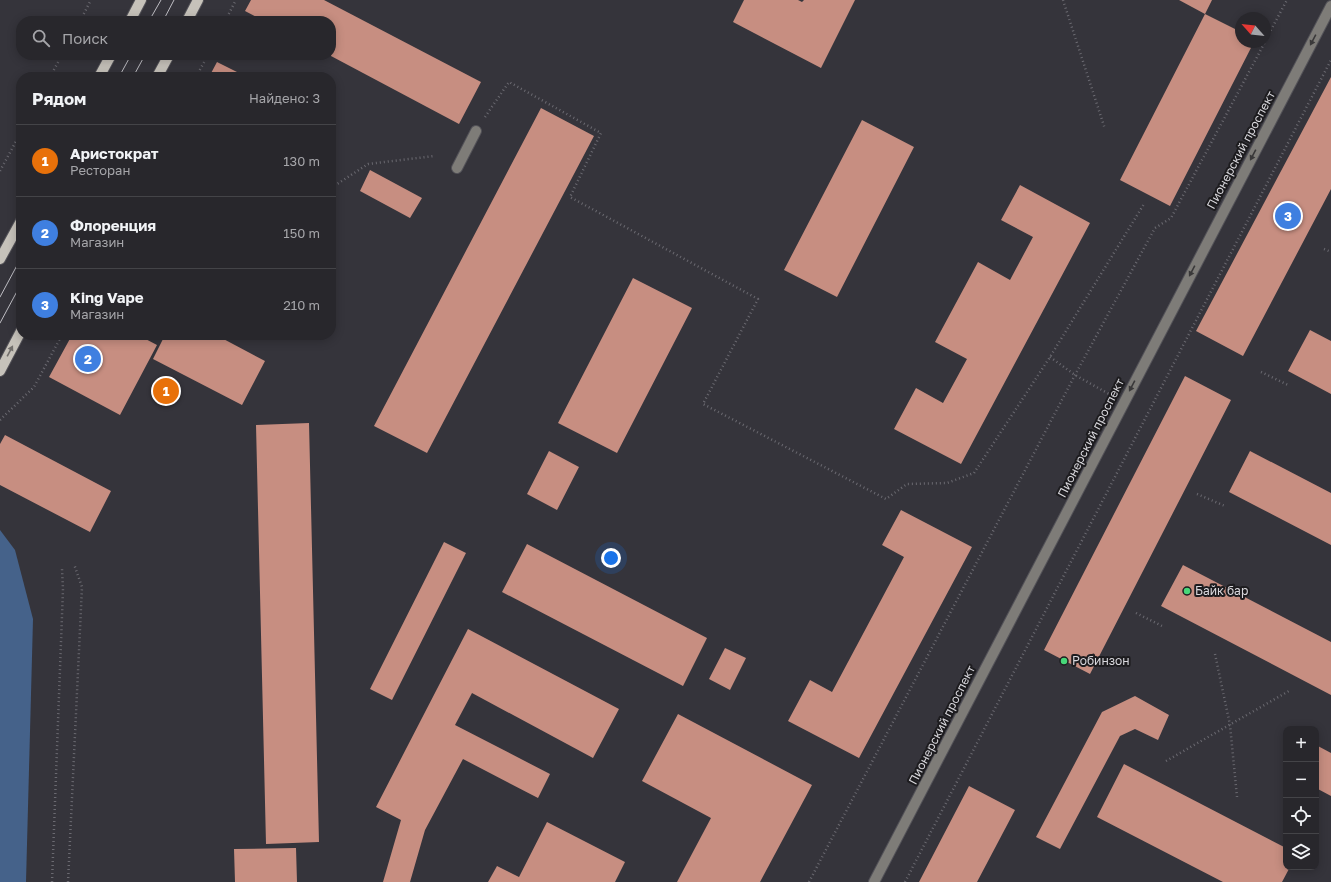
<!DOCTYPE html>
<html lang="ru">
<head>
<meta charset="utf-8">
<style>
	:root { --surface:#28272c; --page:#302f34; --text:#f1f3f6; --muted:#a5a5a9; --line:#444448; --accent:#47d779 }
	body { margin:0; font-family:"Golos Text",sans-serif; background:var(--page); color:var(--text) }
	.controls { position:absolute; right:12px; bottom:12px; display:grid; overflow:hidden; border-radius:8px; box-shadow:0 2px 10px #0003 }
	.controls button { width:36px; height:36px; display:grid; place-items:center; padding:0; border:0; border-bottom:1px solid var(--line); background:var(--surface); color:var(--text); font:20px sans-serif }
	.compass { position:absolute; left:1235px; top:12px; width:36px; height:36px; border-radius:50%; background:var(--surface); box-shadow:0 2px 10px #0003; rotate:297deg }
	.you { position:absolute; left:611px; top:558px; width:14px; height:14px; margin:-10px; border:3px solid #fff; border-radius:50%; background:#1a73e8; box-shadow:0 0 0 6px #1a73e833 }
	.badge { display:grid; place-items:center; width:26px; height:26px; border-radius:50%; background:var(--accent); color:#fff; font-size:13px; font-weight:700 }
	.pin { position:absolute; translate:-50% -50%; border:2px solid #fff; box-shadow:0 1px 4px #0006 }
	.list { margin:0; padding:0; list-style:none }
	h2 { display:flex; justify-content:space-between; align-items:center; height:52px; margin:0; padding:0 16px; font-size:17px }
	h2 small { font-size:13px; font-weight:400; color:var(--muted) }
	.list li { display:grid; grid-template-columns:26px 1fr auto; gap:12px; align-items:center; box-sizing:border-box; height:72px; padding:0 16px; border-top:1px solid var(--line) }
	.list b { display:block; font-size:15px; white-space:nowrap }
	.list p { margin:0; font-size:13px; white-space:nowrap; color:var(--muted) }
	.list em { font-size:13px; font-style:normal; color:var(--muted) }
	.icon { flex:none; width:22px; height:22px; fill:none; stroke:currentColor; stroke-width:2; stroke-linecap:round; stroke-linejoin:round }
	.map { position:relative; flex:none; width:1331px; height:882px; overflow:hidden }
	.search { position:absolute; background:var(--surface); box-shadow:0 2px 10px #0003; left:16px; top:16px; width:320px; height:44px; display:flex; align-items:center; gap:10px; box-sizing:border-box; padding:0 14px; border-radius:16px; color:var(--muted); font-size:15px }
	.panel { position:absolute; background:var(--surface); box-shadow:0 2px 10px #0003; left:16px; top:72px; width:320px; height:268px; border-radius:16px }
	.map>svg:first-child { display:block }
</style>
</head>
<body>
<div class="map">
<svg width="1331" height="882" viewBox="0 0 1331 882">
	<rect width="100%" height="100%" fill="#35343b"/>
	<path fill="#45628a" d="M0,530L15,550L33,619L26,882H0Z"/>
	<path fill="#c78e81" d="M251,0H324L481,82L459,124L331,56V21H264L245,11Z
		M744,0H798L802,2L804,0H855L821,68L733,22Z
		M1179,0H1212L1205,14Z
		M1205,14L1241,32V42H1254L1170,206L1120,180Z
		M217,62L247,77H209Z
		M1331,77V189L1243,356L1196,331Z
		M541,108L594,136L427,453L374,426Z
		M862,120L914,147L837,297L784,270Z
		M370,170L422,198L410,218L360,191Z
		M1020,185L1090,223L961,464L894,429L916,388L943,403L967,359L935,342L978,262L1010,280L1033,237L1001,220Z
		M633,278L692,308L617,453L558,423Z
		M1310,330L1331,341V394L1288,371Z
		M72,335H138L157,345L120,415L49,377Z
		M165,335H216L265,361L242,405L153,359Z
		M1185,376L1231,400L1090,674L1044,650Z
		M309,423L319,842L266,844L256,425Z
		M5,435L111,491L90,532L0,485V444Z
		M549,451L579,467L557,510L527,494Z
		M1250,451L1331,493V545L1229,492Z
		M901,510L972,547L859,758L788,721L810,680L832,692L904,557L882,545Z
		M444,542L466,553L392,700L370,689Z
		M527,544L707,638L683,686L502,592Z
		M1183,565L1331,642V695L1161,606Z
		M468,629L619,709L593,758L472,693L455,725L550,774L538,798L463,759L425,830L410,882H383L401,820L376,807Z
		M725,648L746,658L730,690L709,679Z
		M1135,696L1169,715L1158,740L1135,729L1120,736L1060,849L1036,837L1102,712Z
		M678,714L812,785L760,882H677L711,818L642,781Z
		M1316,745L1331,753V796L1316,788Z
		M1124,764L1286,848V867H1290L1282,882H1223L1097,817Z
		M969,786L1015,810L977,882H919Z
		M547,822L625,862L615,882H488L497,866L519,877Z
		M296,848L297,882H235L234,849Z"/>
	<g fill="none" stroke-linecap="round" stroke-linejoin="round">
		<g stroke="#535258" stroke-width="12">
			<path id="minor" d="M457,168L476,131
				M874,882L1331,6"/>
		</g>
		<g stroke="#535258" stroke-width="12">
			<path id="major" d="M130,21L141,0
				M187,21L198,0
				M99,77L111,55
				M157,77L169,55
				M0,259L21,221
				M0,371L21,331"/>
		</g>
		<path stroke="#6b6a71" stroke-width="2.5" stroke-dasharray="1 3" stroke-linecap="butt" d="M1063,0L1105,129
			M80,21L91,0
			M225,21L236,0
			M1265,41L1287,0
			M50,77L62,55
			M196,77L208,55
			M485,117L509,82L601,133L570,197L758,299L703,404L886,499L907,484L947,483L974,473L1050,357L1144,204
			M0,171L21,132
			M331,188L368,164L434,156
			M1324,249L1331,252
			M1050,357L1075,375L1109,394
			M1261,372L1288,385
			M0,420L34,387L62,335
			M1197,494L1225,506
			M1136,613L1162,626
			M1215,654L1230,725L1237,797
			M1166,761L1289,691
			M52,882L63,589L62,569
			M68,882L82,587L74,564
			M809,882L1075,375L1155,228L1171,218L1265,42
			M905,882L1331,60"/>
		<use href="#minor" stroke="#7e7c78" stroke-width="10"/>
		<use href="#major" stroke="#c6c2ba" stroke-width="10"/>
		<path stroke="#bfbec4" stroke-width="1" d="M149,21L161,0
			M163,21L174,0
			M119,77L131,55
			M133,77L145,55
			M0,297L21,258
			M0,323L21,284"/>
	</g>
	<defs><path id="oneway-solid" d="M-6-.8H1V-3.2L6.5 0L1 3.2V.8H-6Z"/></defs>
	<g fill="#3a393a">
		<use href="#oneway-solid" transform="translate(1313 40) rotate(118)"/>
		<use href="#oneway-solid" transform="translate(1253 155) rotate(118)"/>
		<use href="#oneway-solid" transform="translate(1192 271) rotate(118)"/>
		<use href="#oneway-solid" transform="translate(1132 386) rotate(118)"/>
	</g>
	<use fill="#726f6c" href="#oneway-solid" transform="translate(10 351) rotate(-62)"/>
	<g fill="#47d779" stroke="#1d1c1f" stroke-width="1.5">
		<circle cx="1187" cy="591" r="4"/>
		<circle cx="1064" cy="661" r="4"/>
	</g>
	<g text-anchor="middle" stroke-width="4" stroke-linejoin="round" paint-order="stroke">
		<g font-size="12" fill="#d9d8dd" stroke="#1d1c1f">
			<text transform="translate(1241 150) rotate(-62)" y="4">Пионерский проспект</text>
			<text transform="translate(1091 438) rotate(-63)" y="4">Пионерский проспект</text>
			<text transform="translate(942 725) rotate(-63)" y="4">Пионерский проспект</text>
		</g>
		<g font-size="12" fill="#d9d8dd" stroke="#1d1c1f" text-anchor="start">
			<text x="1195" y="595">Байк бар</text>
			<text x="1072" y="665">Робинзон</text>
		</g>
	</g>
</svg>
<div class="controls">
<button>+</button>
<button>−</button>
<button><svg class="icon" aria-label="locate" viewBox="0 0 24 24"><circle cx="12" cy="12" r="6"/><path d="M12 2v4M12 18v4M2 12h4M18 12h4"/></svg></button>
<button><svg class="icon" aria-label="layers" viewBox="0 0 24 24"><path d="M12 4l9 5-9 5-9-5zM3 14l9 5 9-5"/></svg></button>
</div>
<svg class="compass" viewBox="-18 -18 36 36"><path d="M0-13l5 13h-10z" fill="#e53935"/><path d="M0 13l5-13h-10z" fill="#a5a5a9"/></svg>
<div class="you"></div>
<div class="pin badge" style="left:166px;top:391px;background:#e8710a">1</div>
<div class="pin badge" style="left:88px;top:359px;background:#3f7fe0">2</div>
<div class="pin badge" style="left:1288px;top:216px;background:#3f7fe0">3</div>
<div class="search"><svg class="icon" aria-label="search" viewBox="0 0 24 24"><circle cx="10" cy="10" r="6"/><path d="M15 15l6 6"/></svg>Поиск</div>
<section class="panel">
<h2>Рядом<small>Найдено: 3</small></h2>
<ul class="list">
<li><span class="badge" style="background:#e8710a">1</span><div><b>Аристократ</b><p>Ресторан</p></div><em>130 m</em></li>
<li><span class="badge" style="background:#3f7fe0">2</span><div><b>Флоренция</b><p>Магазин</p></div><em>150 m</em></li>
<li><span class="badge" style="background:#3f7fe0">3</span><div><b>King Vape</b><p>Магазин</p></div><em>210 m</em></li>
</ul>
</section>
</div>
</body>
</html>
